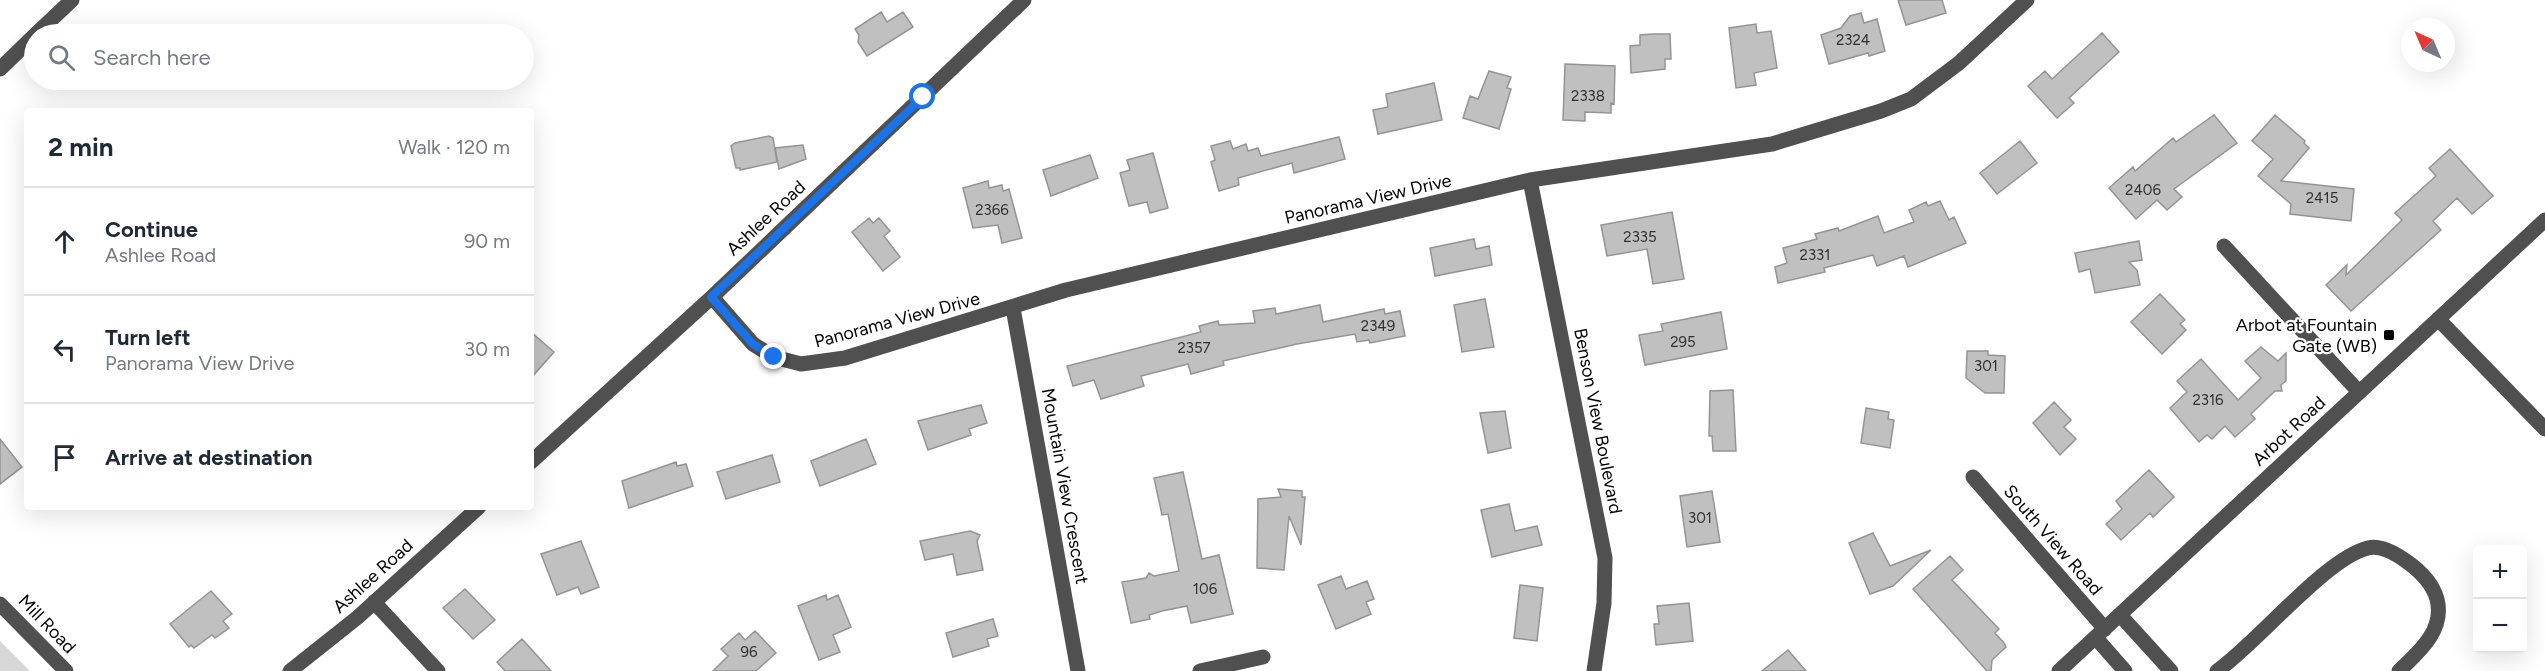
<!DOCTYPE html>
<html lang="en">
<head>
<meta charset="utf-8">
<style>
	:root { --surface:#fff; --page:#f6f6f7; --text:#1f2937; --muted:#747a83; --line:#e0e1e3 }
	body { margin:0; font-family:Figtree,sans-serif; background:var(--page); color:var(--text) }
	.controls { position:absolute; right:18px; bottom:18px; display:grid; overflow:hidden; border-radius:6px; box-shadow:0 6px 24px #0002 }
	.controls button { width:54px; height:54px; display:grid; place-items:center; padding:0; border:0; border-bottom:2px solid var(--line); background:var(--surface); color:var(--text); font:30px sans-serif }
	.compass { position:absolute; left:2401px; top:18px; width:54px; height:54px; border-radius:50%; background:var(--surface); box-shadow:0 6px 24px #0002; rotate:316deg }
	.stop { position:absolute; width:18px; height:18px; margin:-14px; border:4px solid #1a73e8; border-radius:50%; background:#fff }
	.stop.end { background:#1a73e8; border-color:#fff; box-shadow:0 2px 6px #0008 }
	.list { margin:0; padding:0; list-style:none }
	h2 { display:flex; justify-content:space-between; align-items:center; height:78px; margin:0; padding:0 24px; font-size:26px }
	h2 small { font-size:20px; font-weight:400; color:var(--muted) }
	.list li { display:grid; grid-template-columns:39px 1fr auto; gap:18px; align-items:center; box-sizing:border-box; height:108px; padding:0 24px; border-top:2px solid var(--line) }
	.list b { display:block; font-size:22px; white-space:nowrap }
	.list p { margin:0; font-size:20px; white-space:nowrap; color:var(--muted) }
	.list em { font-size:20px; font-style:normal; color:var(--muted) }
	.icon { flex:none; width:33px; height:33px; fill:none; stroke:currentColor; stroke-width:2; stroke-linecap:round; stroke-linejoin:round }
	.map { position:relative; flex:none; width:2545px; height:671px; overflow:hidden }
	.search { position:absolute; background:var(--surface); box-shadow:0 6px 24px #0002; left:24px; top:24px; width:510px; height:66px; display:flex; align-items:center; gap:15px; box-sizing:border-box; padding:0 21px; border-radius:33px; color:var(--muted); font-size:22px }
	.panel { position:absolute; background:var(--surface); box-shadow:0 6px 24px #0002; left:24px; top:108px; width:510px; height:402px; border-radius:6px }
	.map>svg:first-child { display:block }
</style>
</head>
<body>
<div class="map">
<svg width="2545" height="671" viewBox="0 0 2545 671">
	<rect width="100%" height="100%" fill="#fff"/>
	<path fill="#d7d7d7" d="M0,641L30,671H0Z"/>
	<path fill="#c0c0c0" stroke="#949494" stroke-width="1.5" d="M1898,0H1942L1946,13L1906,25Z
		M881,12L887,22L903,12L913,27L867,56L858,42L859,35L855,29Z
		M1861,13L1864,23L1877,19L1885,51L1869,56L1868,53L1829,64L1821,35L1841,28L1850,16Z
		M1756,24L1757,33L1771,31L1777,68L1754,73L1756,85L1736,88L1729,28Z
		M2102,33L2119,52L2069,98L2074,103L2057,118L2028,86L2045,71L2052,79Z
		M1652,34H1670L1671,59H1665V69L1631,73L1630,46L1640,45V35Z
		M1565,64L1615,66L1614,104L1611,103V113L1585,112V121L1563,120Z
		M1489,71L1511,77L1507,88L1511,89L1499,129L1463,118L1470,96L1478,99Z
		M1434,83L1442,120L1378,134L1373,110L1388,107L1386,94Z
		M2214,115L2237,143L2174,189L2182,197L2167,210L2157,200L2136,219L2109,188L2133,167L2135,171L2173,138L2176,142Z
		M2275,115L2305,141L2304,143L2309,148L2281,181L2354,189L2351,221L2290,214L2291,204L2258,176L2273,159L2252,141Z
		M769,136L773,138L777,162L740,170V168H736L731,146L735,143Z
		M1339,137L1345,159L1294,173L1292,163L1238,178L1239,185L1219,191L1211,162L1215,160L1211,146L1230,141L1233,149L1246,144L1248,151L1258,148L1261,156Z
		M2020,141L2037,163L1997,194L1980,173Z
		M803,145L806,159L779,169L775,148Z
		M2450,149L2493,196L2472,214L2457,198L2433,221L2441,230L2351,311L2326,285L2347,265L2346,275L2402,220L2395,213L2436,176L2429,168Z
		M1153,153L1168,208L1150,213L1147,202L1129,206L1120,173L1130,170L1127,160Z
		M1090,155L1098,178L1051,196L1043,170Z
		M988,181L989,188L1002,185L1003,191L1009,189L1022,238L1002,243L998,225L973,228L963,188Z
		M1940,201L1949,220L1954,217L1966,243L1908,267L1904,256L1877,266L1873,255L1824,268L1825,272L1778,283L1775,267L1787,263L1783,248L1817,239L1815,234L1838,228L1839,231L1878,216L1884,233L1914,222L1909,210L1926,202L1928,206Z
		M1672,212L1684,279L1653,284L1647,249L1607,256L1601,225Z
		M869,218L873,223L879,218L890,231L884,236L900,257L883,271L852,232Z
		M1474,239L1476,249L1489,246L1492,265L1435,276L1430,248Z
		M2139,241L2142,260L2129,262L2137,270L2140,285L2095,293L2090,269L2079,272L2075,253Z
		M2160,294L2185,320L2180,324L2186,330L2162,354L2131,322Z
		M1485,299L1494,347L1462,352L1454,305Z
		M1320,305L1323,322L1384,309L1385,314L1400,311L1405,336L1370,343L1369,340L1357,342L1355,334L1297,344L1223,361L1224,365L1191,374L1188,364L1141,376L1144,386L1101,399L1094,380L1073,386L1067,366L1201,332L1199,326L1218,321L1219,325L1255,323L1253,311L1275,308L1276,314Z
		M1721,312L1727,349L1645,365L1639,335L1663,331L1661,324Z
		M531,332L554,352L531,378Z
		M2261,347L2278,361L2286,353V381L2281,385L2282,391H2275L2251,414L2255,419L2235,437L2225,426L2212,439L2207,435L2199,442L2170,408L2187,392L2177,381L2201,359L2238,400L2261,378L2245,361Z
		M1967,351H1988V355L2005,356L2004,393H1985L1966,378Z
		M1733,390L1736,451H1713L1712,436H1709L1710,391Z
		M2054,402L2071,420L2064,427L2076,439L2060,455L2033,423Z
		M981,405L987,423L969,429L971,435L928,450L918,421Z
		M1866,408L1889,412L1888,419L1894,420L1890,448L1861,443Z
		M1505,411L1511,448L1488,453L1480,413Z
		M0,439L22,467L0,484Z
		M866,439L876,464L820,486L811,461Z
		M772,455L780,482L726,499L717,472Z
		M676,462L677,466L686,464L693,486L629,508L622,481Z
		M2149,470L2174,497L2153,517L2150,513L2121,540L2106,524L2122,509L2116,501Z
		M1183,472L1202,559L1219,555L1233,614L1191,623L1187,606L1162,611L1149,615L1150,619L1131,623L1122,582L1146,578L1149,573L1154,576L1179,571L1168,514L1162,515L1154,478Z
		M1278,489L1302,491V497H1305L1301,545L1289,516L1284,570L1257,568L1258,499L1281,497Z
		M1712,491L1720,542L1687,547L1680,496Z
		M1509,504L1515,531L1537,526L1542,545L1492,557L1481,510Z
		M970,531L980,535L977,541L983,570L957,575L953,554L925,560L920,541Z
		M1873,533L1890,566L1931,550L1893,586L1870,594L1849,543Z
		M581,541L599,587L581,594L578,587L557,595L541,554Z
		M1950,556L1963,570L1952,580L1999,629L1995,633L2004,643L2006,647L1992,660L1991,671H1987L1913,589Z
		M1341,576L1346,589L1367,581L1374,599L1366,602L1371,614L1336,629L1318,585Z
		M1520,585L1543,588L1537,641L1514,638Z
		M465,589L495,620L473,639L443,608Z
		M211,591L232,614L223,621L229,628L215,638L212,635L194,648L191,645L189,647L170,624Z
		M826,595L827,600L838,595L851,627L833,635L840,652L819,660L798,606Z
		M1689,603L1693,641L1656,645L1654,624H1659L1657,606Z
		M993,619L998,636L987,639L989,646L953,657L946,633Z
		M755,631L776,653L756,671H713L728,656L721,649L739,633L745,640Z
		M522,639L551,671H505L497,662Z
		M1788,650L1806,671H1762Z"/>
	<g fill="none" stroke-linecap="round" stroke-linejoin="round">
		<path stroke="#505050" stroke-width="15" d="M36,34L72,0
			M0,69L34,36
			M1530,180L1605,558L1604,603L1594,671
			M2224,246L2359,392
			M712,297L753,344L774,357L801,364L845,358L1066,290L1530,180L1772,144L1881,111L1911,99L1959,63L2027,0
			M1013,308L1078,671
			M2438,319L2545,429
			M531,462L712,297L1024,0
			M1973,477L2105,629
			M374,602L438,671
			M0,604L66,671
			M2120,615L2171,671
			M2096,638L2125,671
			M290,671L358,617L479,507
			M1200,671L1263,657
			M2059,671L2545,220
			M2217,671C2258,642 2326,558 2368,548C2380,545 2396,554 2406,561C2419,570 2432,582 2437,599C2445,630 2419,652 2399,671"/>
	</g>
	<g fill="none" stroke-linecap="round" stroke-linejoin="round">
		<path stroke="#1a73e8" stroke-width="8" d="M774,357L753,344L711,297L923,97"/>
	</g>
	<rect fill="#000" stroke="#fff" stroke-width="2" x="2383" y="329" width="12" height="12" rx="3"/>
	<g text-anchor="middle" stroke-width="4.5" stroke-linejoin="round" paint-order="stroke">
		<g font-size="15" fill="#303030">
			<text x="1853" y="45">2324</text>
			<text x="1588" y="101">2338</text>
			<text x="2143" y="195">2406</text>
			<text x="2322" y="203">2415</text>
			<text x="992" y="215">2366</text>
			<text x="1640" y="242">2335</text>
			<text x="1815" y="260">2331</text>
			<text x="1378" y="331">2349</text>
			<text x="1683" y="347">295</text>
			<text x="1194" y="353">2357</text>
			<text x="1986" y="371">301</text>
			<text x="2208" y="405">2316</text>
			<text x="1700" y="523">301</text>
			<text x="1205" y="594">106</text>
			<text x="749" y="657">96</text>
		</g>
		<g font-size="18" fill="#000" stroke="#fff">
			<text transform="translate(1368 199) rotate(-13)" y="6">Panorama View Drive</text>
			<text transform="translate(766 218) rotate(-43)" y="6">Ashlee Road</text>
			<text transform="translate(897 320) rotate(-15)" y="6">Panorama View Drive</text>
			<text transform="translate(1598 421) rotate(79)" y="6">Benson View Boulevard</text>
			<text transform="translate(2289 431) rotate(-43)" y="6">Arbot Road</text>
			<text transform="translate(1065 486) rotate(80)" y="6">Mountain View Crescent</text>
			<text transform="translate(2053 540) rotate(49)" y="6">South View Road</text>
			<text transform="translate(373 576) rotate(-42)" y="6">Ashlee Road</text>
			<text transform="translate(47 624) rotate(46)" y="6">Mill Road</text>
		</g>
		<g font-size="18" fill="#000" stroke="#fff" text-anchor="end">
			<text x="2377" y="331">Arbot at Fountain<tspan x="2377" dy="21">Gate (WB)</tspan></text>
		</g>
	</g>
</svg>
<div class="controls">
<button>+</button>
<button>−</button>
</div>
<svg class="compass" viewBox="-18 -18 36 36"><path d="M0-13l5 13h-10z" fill="#e53935"/><path d="M0 13l5-13h-10z" fill="#747a83"/></svg>
<div class="stop" style="left:923px;top:97px"></div>
<div class="stop end" style="left:774px;top:357px"></div>
<div class="search"><svg class="icon" aria-label="search" viewBox="0 0 24 24"><circle cx="10" cy="10" r="6"/><path d="M15 15l6 6"/></svg>Search here</div>
<section class="panel">
<h2>2 min<small>Walk · 120 m</small></h2>
<ul class="list">
<li><svg class="icon" aria-label="ahead" viewBox="0 0 24 24"><path d="M12 20V5M6 11l6-6 6 6"/></svg><div><b>Continue</b><p>Ashlee Road</p></div><em>90 m</em></li>
<li><svg class="icon" aria-label="left" viewBox="0 0 24 24"><path d="M17 20v-9H6M10 6l-5 5 5 5"/></svg><div><b>Turn left</b><p>Panorama View Drive</p></div><em>30 m</em></li>
<li><svg class="icon" aria-label="arrive" viewBox="0 0 24 24"><path d="M6 21V4h12l-3 4 3 4H6"/></svg><div><b>Arrive at destination</b></div></li>
</ul>
</section>
</div>
</body>
</html>
